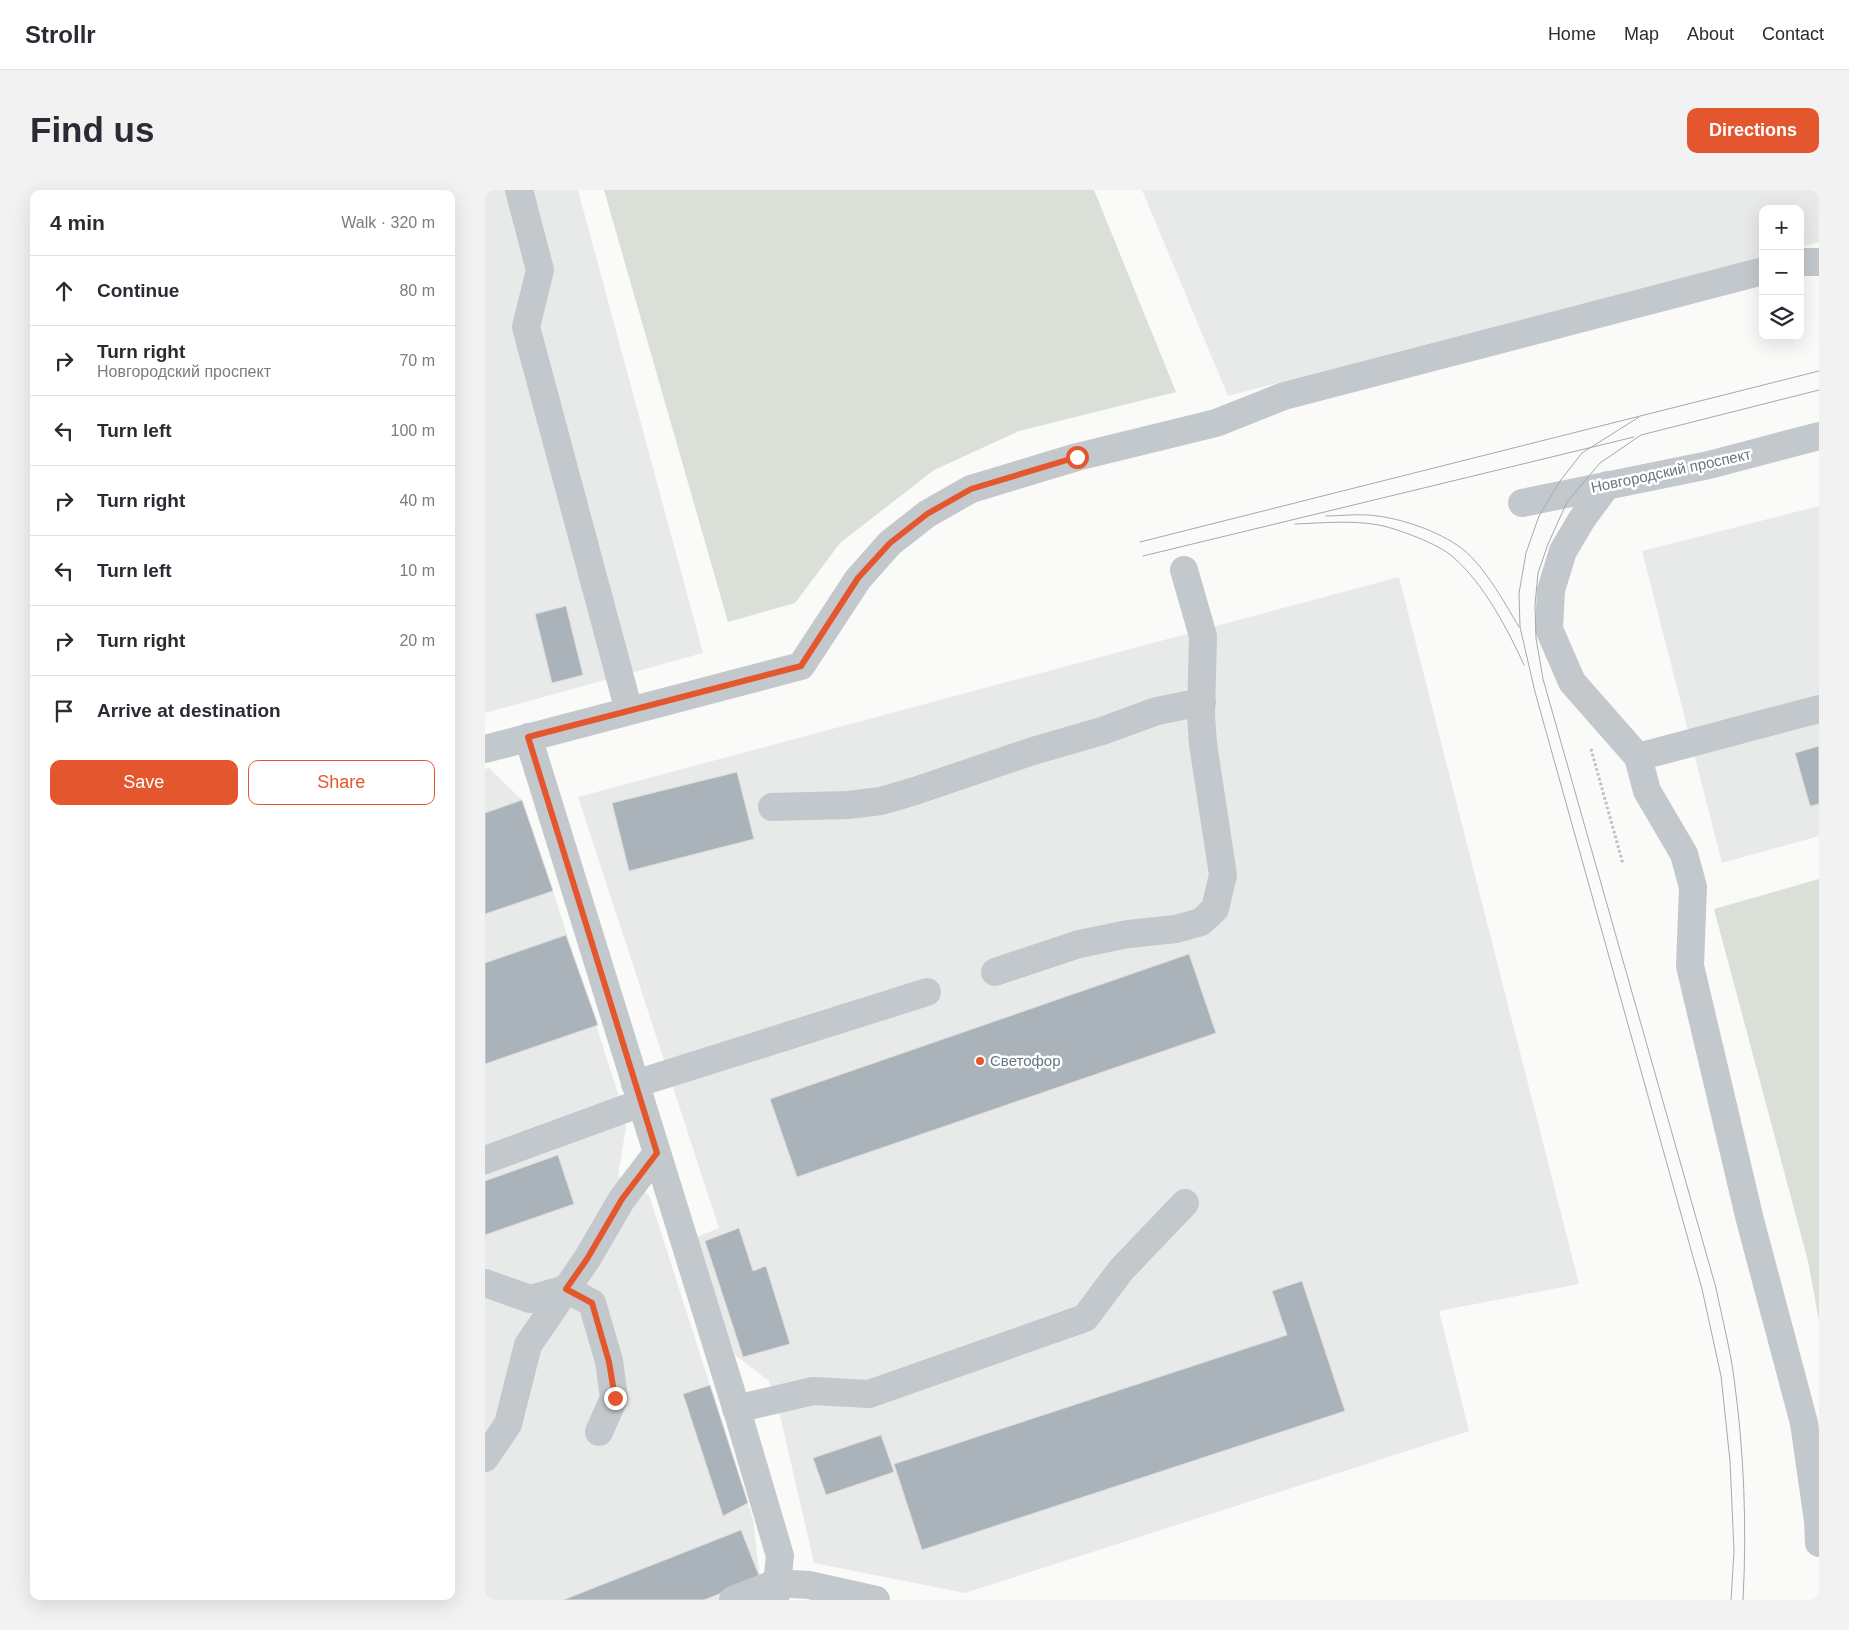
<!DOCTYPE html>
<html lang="en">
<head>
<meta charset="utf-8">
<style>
	:root { --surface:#fff; --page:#f2f2f3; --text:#2b2b33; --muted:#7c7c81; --line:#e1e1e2; --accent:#e4572e }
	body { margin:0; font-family:Helvetica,sans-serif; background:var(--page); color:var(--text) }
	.controls { position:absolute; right:15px; top:15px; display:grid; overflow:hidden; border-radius:10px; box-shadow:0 5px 20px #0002 }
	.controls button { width:45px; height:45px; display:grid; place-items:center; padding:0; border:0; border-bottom:1px solid var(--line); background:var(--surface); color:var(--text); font:25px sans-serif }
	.stop { position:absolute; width:15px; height:15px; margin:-11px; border:4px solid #e4572e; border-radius:50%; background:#fff }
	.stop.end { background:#e4572e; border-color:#fff; box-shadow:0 1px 5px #0008 }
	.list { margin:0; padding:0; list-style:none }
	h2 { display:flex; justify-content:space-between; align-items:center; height:65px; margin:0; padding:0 20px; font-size:21px }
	h2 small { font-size:16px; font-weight:400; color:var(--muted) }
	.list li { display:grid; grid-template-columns:32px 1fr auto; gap:15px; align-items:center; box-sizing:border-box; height:70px; padding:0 20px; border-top:1px solid var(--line) }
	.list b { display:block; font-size:19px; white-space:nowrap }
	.list p { margin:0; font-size:16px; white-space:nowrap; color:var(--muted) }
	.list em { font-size:16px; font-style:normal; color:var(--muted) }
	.actions { display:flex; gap:10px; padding:15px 20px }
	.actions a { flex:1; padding:11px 0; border:1px solid var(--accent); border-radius:10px; text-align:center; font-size:18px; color:var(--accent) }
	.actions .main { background:var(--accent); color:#fff }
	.icon { flex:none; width:28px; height:28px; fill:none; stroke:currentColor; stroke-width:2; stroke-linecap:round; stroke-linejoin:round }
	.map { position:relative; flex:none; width:1334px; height:1410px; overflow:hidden; border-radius:10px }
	header { display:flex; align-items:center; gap:30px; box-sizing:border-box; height:70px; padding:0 25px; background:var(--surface); border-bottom:1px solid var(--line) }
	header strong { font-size:24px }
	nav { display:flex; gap:28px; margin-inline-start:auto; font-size:18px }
	.intro { display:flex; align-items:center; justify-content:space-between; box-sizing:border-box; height:120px; padding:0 30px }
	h1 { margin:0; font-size:35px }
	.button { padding:12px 22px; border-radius:10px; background:var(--accent); color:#fff; font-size:18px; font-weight:700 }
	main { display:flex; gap:30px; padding:0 30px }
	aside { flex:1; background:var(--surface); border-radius:10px; box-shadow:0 5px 20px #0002 }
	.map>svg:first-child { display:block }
</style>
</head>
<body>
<header>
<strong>Strollr</strong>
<nav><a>Home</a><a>Map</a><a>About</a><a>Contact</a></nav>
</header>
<div class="intro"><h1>Find us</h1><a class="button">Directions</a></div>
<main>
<aside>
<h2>4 min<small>Walk · 320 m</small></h2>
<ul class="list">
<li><svg class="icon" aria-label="ahead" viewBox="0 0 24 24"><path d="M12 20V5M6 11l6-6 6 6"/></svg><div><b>Continue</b></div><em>80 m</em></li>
<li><svg class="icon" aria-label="right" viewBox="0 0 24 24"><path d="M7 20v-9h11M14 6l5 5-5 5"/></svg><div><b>Turn right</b><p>Новгородский проспект</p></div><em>70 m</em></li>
<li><svg class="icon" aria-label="left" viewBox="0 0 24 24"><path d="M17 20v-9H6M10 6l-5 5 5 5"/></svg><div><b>Turn left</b></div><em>100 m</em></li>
<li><svg class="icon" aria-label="right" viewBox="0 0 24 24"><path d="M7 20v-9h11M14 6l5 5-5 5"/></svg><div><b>Turn right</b></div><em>40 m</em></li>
<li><svg class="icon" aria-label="left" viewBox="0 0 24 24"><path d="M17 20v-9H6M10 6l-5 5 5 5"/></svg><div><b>Turn left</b></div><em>10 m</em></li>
<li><svg class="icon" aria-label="right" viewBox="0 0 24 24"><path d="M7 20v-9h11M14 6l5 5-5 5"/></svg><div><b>Turn right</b></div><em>20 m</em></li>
<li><svg class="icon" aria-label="arrive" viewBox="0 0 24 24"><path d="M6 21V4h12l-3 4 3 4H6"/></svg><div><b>Arrive at destination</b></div></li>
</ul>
<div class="actions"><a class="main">Save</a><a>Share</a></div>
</aside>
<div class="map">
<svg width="1334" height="1410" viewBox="0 0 1334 1410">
	<rect width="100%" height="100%" fill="#fafaf8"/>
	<path fill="#e8e9e9" d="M0,0H93L218,463L0,523Z
		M657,0H1334V52L1315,57V19H1278V67L743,206Z
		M1334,316V646L1237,673L1157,361Z
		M914,387L1094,1094L954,1121L984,1241L480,1403L329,1373L296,1230L284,1191L250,1165L212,1047L234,1038L93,607Z
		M4,578L37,610L68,701L138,919L141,937L133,986L164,1005L268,1329L275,1388L274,1410H0V579Z"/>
	<path fill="#dadfd7" d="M119,0H609L691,202L534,241L449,280L355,353L310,413L243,432Z
		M1334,689V1131L1323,1071L1229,719Z"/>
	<path fill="#aab3b9" stroke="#dcdcda" d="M81,416L98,485L67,493L50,424Z
		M1334,556V614L1325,616L1310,563Z
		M252,582L269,649L144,681L127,613Z
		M37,610L68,701L0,724V623Z
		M81,745L113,835L0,874V773Z
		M704,764L731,843L312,987L285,909Z
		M73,965L89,1014L0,1045V991Z
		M254,1038L268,1081L281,1076L305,1154L258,1167L220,1051Z
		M817,1091L860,1221L437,1360L409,1274L802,1145L787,1101Z
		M225,1195L263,1313L238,1326L198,1204Z
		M396,1245L409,1282L341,1305L328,1268Z
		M256,1340L275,1388L219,1410H78Z"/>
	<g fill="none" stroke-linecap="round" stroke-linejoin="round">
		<path stroke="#bbbfc2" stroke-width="3" stroke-dasharray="2.5 2.5" stroke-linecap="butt" d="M1106,559L1138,674"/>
		<path stroke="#c3c8cc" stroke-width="28" d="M34,0L55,80L41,137L144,521
			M1315,72H1334
			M1122,295L1097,329L1078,361L1066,400L1064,439L1087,492L1153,567
			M1037,313L1224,275L1334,246
			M1334,519L1153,567L1162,601L1199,664L1208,697L1205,776L1265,1030L1319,1233L1333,1331L1334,1353
			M43,547L254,1227L295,1366L290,1410
			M0,559L316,476L373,389L405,353L442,324L486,299L592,267L731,233L799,206L1278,81
			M287,617L363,615L396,611L430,601L548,561L617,541L672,521L717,512
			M510,782L594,754L643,744L691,739L716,732L730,719L738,685L718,554L716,525L718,446L699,380
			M150,894L442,802
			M0,970L156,913
			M0,1093L45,1109L81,1099L107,1113L124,1171L129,1208L114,1242
			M251,1219L328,1201L384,1204L600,1128L636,1080L700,1013
			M0,1268L23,1234L43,1155L102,1069L137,1009L172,963
			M248,1410L291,1393L324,1395L391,1410"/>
		<path stroke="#a2aab0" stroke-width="1" d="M1154,227L1097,263L1075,291L1054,326L1041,363L1034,403L1035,437L1050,502L1217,1099L1236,1186L1245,1271L1249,1361L1246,1410
			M841,326C855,326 869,324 883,325C912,327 948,339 972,355C997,371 1019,412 1034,437
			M810,334C838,333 867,330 894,335C913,339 954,354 968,367C999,394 1022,438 1039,475
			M655,352L1334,181
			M658,366L1149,247
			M1258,1410C1262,1336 1259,1261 1249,1188C1245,1158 1237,1128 1231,1098L1058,489L1051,448L1050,415L1053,383L1063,354L1082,312L1115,273L1156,245L1334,200"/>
	</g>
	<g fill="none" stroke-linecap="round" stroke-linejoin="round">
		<path stroke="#e4572e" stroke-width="6" d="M130,1208L124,1172L107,1113L81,1099L102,1069L137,1009L172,963L43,547L316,476L373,388L405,353L442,324L486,299L592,267"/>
	</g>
	<circle fill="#e4572e" stroke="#fff" stroke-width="2" cx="495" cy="871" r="5"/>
	<g text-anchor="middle" stroke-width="5" stroke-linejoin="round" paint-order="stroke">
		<g font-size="15" fill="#657683" stroke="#fff">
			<text transform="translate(1186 281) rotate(-12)" y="5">Новгородский проспект</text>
		</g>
		<g font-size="15" fill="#657683" stroke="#fff" text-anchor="start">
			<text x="505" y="876">Светофор</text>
		</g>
	</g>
</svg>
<div class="controls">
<button>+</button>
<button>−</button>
<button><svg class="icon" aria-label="layers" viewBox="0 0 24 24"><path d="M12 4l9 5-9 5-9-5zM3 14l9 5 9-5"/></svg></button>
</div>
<div class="stop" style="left:592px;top:267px"></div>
<div class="stop end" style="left:130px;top:1208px"></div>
</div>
</main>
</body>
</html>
